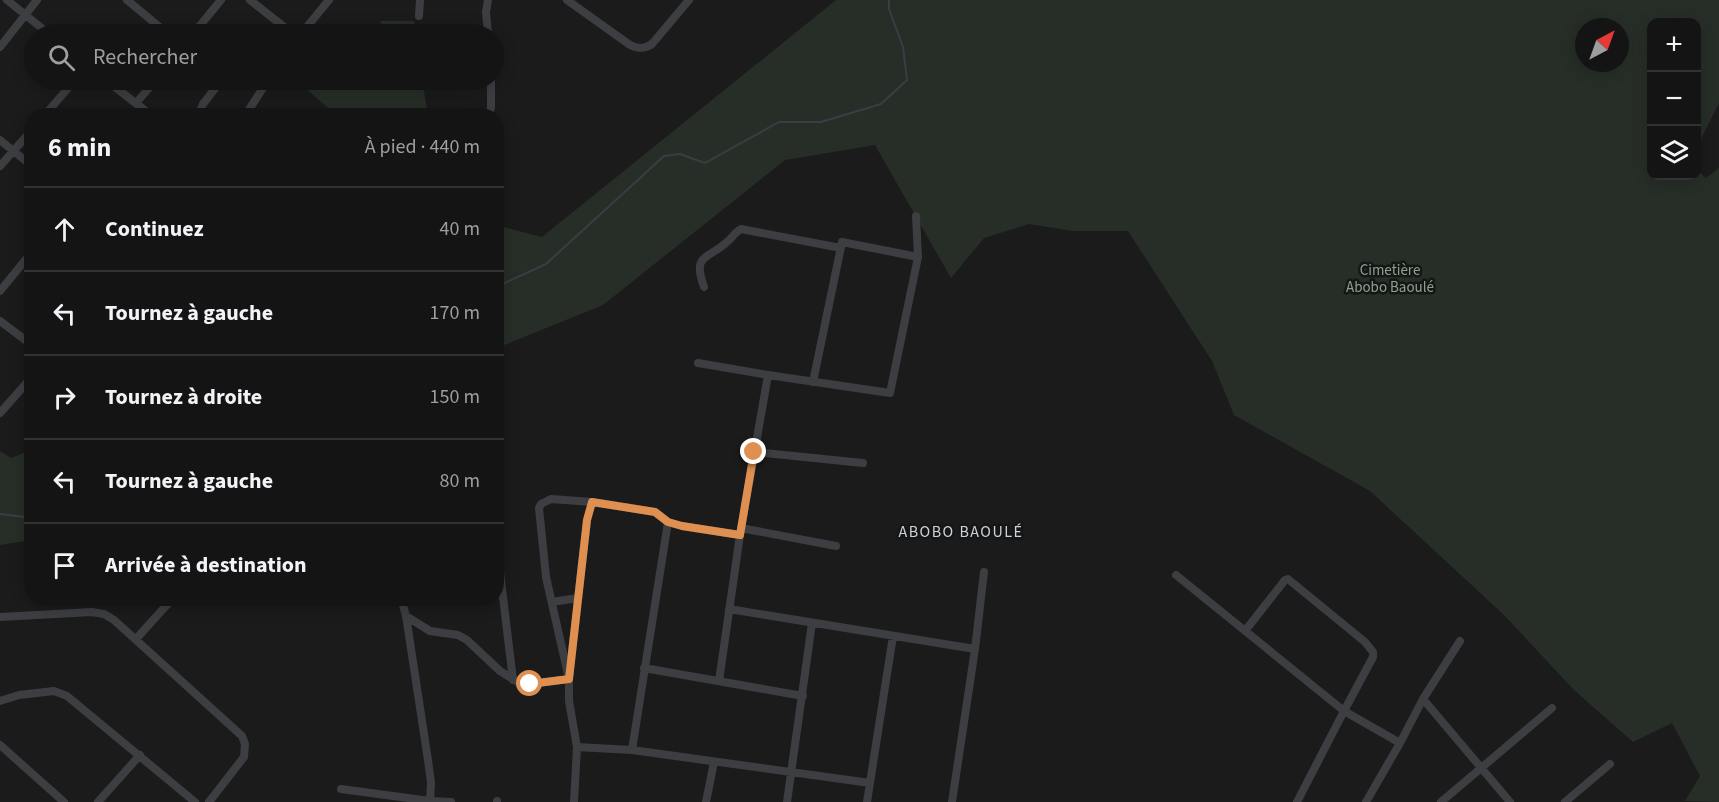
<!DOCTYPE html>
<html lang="fr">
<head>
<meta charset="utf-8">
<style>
	:root { --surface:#141415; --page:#1d1d1e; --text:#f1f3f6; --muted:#9d9ea0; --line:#333334 }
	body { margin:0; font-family:"Source Sans 3",sans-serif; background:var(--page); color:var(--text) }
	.controls { position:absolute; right:18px; top:18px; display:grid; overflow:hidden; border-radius:12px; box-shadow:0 3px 15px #0003 }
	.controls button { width:54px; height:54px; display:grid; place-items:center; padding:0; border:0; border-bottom:2px solid var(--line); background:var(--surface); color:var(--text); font:30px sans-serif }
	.compass { position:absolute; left:1575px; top:18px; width:54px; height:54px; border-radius:50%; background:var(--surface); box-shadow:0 3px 15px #0003; rotate:41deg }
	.stop { position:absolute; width:18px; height:18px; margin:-14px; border:4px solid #df9050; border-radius:50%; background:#fff }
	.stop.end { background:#df9050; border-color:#fff; box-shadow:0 2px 6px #0008 }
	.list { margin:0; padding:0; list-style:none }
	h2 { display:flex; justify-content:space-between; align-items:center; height:78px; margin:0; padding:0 24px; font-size:26px }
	h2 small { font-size:20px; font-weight:400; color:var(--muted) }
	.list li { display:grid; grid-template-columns:39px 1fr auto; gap:18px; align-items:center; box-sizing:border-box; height:84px; padding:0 24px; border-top:2px solid var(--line) }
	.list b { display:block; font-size:22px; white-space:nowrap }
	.list em { font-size:20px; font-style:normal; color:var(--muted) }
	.icon { flex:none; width:33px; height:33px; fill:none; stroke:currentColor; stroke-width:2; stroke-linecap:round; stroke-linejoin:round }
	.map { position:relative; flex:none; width:1719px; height:802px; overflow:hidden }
	.search { position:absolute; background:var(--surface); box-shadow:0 3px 15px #0003; left:24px; top:24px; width:480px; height:66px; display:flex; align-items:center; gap:15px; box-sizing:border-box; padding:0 21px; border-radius:33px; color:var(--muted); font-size:22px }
	.panel { position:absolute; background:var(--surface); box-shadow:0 3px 15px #0003; left:24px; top:108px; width:480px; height:498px; border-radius:24px }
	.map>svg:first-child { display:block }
</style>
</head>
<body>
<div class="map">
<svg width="1719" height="802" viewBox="0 0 1719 802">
	<rect width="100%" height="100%" fill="#1b1b1c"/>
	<path fill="#272e27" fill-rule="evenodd" d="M836,0H1719V103L1697,147L1696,22H1652V176H1696L1697,170L1706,178L1719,168V802L1685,801L1700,776L1672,723L1633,742L1574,690L1504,615L1370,491L1234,415L1212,361L1128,231H1072L1029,224L984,238L951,278L875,145L785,160L603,305L497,348L496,225L542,237ZM1584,27H1620V63H1584Z
		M380,21H414L416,34H386Z
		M296,80H361L373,89L380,80H422L428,115H336Z
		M31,450V540L0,545V451L11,458Z"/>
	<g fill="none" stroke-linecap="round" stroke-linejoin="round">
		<path stroke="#364044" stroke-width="2" d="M496,287L546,264L664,156L680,154L705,163L779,122H821L881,104L907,80L903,47L889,9V0
			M0,514L32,518"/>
		<path stroke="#3c3e41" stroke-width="8" d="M7,0L49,34
			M127,0L168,34
			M250,0L293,34
			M567,0L630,45C638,49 644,49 652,44L689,0
			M419,16L420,0
			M193,34L221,0
			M301,34L329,0
			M488,34L486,12L488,0
			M0,47L37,0
			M106,80L152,116
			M136,103L156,80
			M44,116L75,80
			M198,116L203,104L220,82
			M245,116L268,80
			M487,116L491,108V80
			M0,140L32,166
			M0,166L32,130
			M704,287C692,254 707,260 727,242C732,238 735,232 741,229L841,248
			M0,291L32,252
			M0,321L32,345
			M698,363L768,375
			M813,382L842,242L918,257
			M0,413L32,377
			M754,452L863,463
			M741,528L836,546
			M499,564L513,680
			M1176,575L1344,711L1373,657V652L1365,642L1288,579L1285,580L1245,631
			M401,598L406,616L428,760L431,783L430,802
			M552,602L578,598
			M729,609L975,649
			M406,616L430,631L458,635L467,640L500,671L521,684H530L569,679L546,577L539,508L541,504L551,499L592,502L655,512L668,522L682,526L740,535
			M0,617L92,612L104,614L114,620L242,736L245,744L244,757L209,802
			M136,639L173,598
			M644,668L803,696
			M719,681L740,535L768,375L890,393L918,257L916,216
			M1423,699L1510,802
			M0,701L19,695L54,691L67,696L195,802
			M0,745L64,802
			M577,747L632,750L870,783
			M632,750L668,522
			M341,789L430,801L451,802
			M98,802L140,755
			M497,802V801
			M574,802L577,747L569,701V679L587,520L592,502
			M706,802L714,762
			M787,802L812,623
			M867,802L893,636
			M952,802L975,649L984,572
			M1297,802L1344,711L1400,743
			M1366,802L1400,743L1423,699L1460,641
			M1441,802L1552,708
			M1565,802L1610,764"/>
	</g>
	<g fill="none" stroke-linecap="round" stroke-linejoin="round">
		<path stroke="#df9050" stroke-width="8" d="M530,684L569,679L587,520L592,502L655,512L668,522L682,526L740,535L754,452"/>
	</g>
	<g text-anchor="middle" stroke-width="5" stroke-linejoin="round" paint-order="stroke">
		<g font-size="15" fill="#8ca388" stroke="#151617">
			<text x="1390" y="275">Cimetière<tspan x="1390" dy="17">Abobo Baoulé</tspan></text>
		</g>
		<g font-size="16" letter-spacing="1.5" fill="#cfd3d7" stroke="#151617">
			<text x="961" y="537">ABOBO BAOULÉ</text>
		</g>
	</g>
</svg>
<div class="controls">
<button>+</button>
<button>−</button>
<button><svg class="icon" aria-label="layers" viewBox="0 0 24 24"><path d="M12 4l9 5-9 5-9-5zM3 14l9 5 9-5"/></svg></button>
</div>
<svg class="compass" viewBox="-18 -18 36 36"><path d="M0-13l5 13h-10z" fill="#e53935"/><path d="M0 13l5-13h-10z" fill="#9d9ea0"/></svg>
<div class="stop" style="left:530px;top:684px"></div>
<div class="stop end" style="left:754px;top:452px"></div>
<div class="search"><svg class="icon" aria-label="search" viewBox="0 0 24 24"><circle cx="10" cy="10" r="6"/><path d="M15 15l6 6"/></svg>Rechercher</div>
<section class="panel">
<h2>6 min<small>À pied · 440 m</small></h2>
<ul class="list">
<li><svg class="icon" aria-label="ahead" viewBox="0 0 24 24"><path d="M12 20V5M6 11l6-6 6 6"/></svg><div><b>Continuez</b></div><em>40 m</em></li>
<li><svg class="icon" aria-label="left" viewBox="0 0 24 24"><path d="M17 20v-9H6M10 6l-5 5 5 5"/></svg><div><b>Tournez à gauche</b></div><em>170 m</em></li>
<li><svg class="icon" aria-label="right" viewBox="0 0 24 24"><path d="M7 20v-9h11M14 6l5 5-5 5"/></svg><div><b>Tournez à droite</b></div><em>150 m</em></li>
<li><svg class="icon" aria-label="left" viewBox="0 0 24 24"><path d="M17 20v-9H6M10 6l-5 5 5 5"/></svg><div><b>Tournez à gauche</b></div><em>80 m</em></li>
<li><svg class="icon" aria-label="arrive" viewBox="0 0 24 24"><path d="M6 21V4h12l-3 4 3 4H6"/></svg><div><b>Arrivée à destination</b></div></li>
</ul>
</section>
</div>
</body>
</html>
